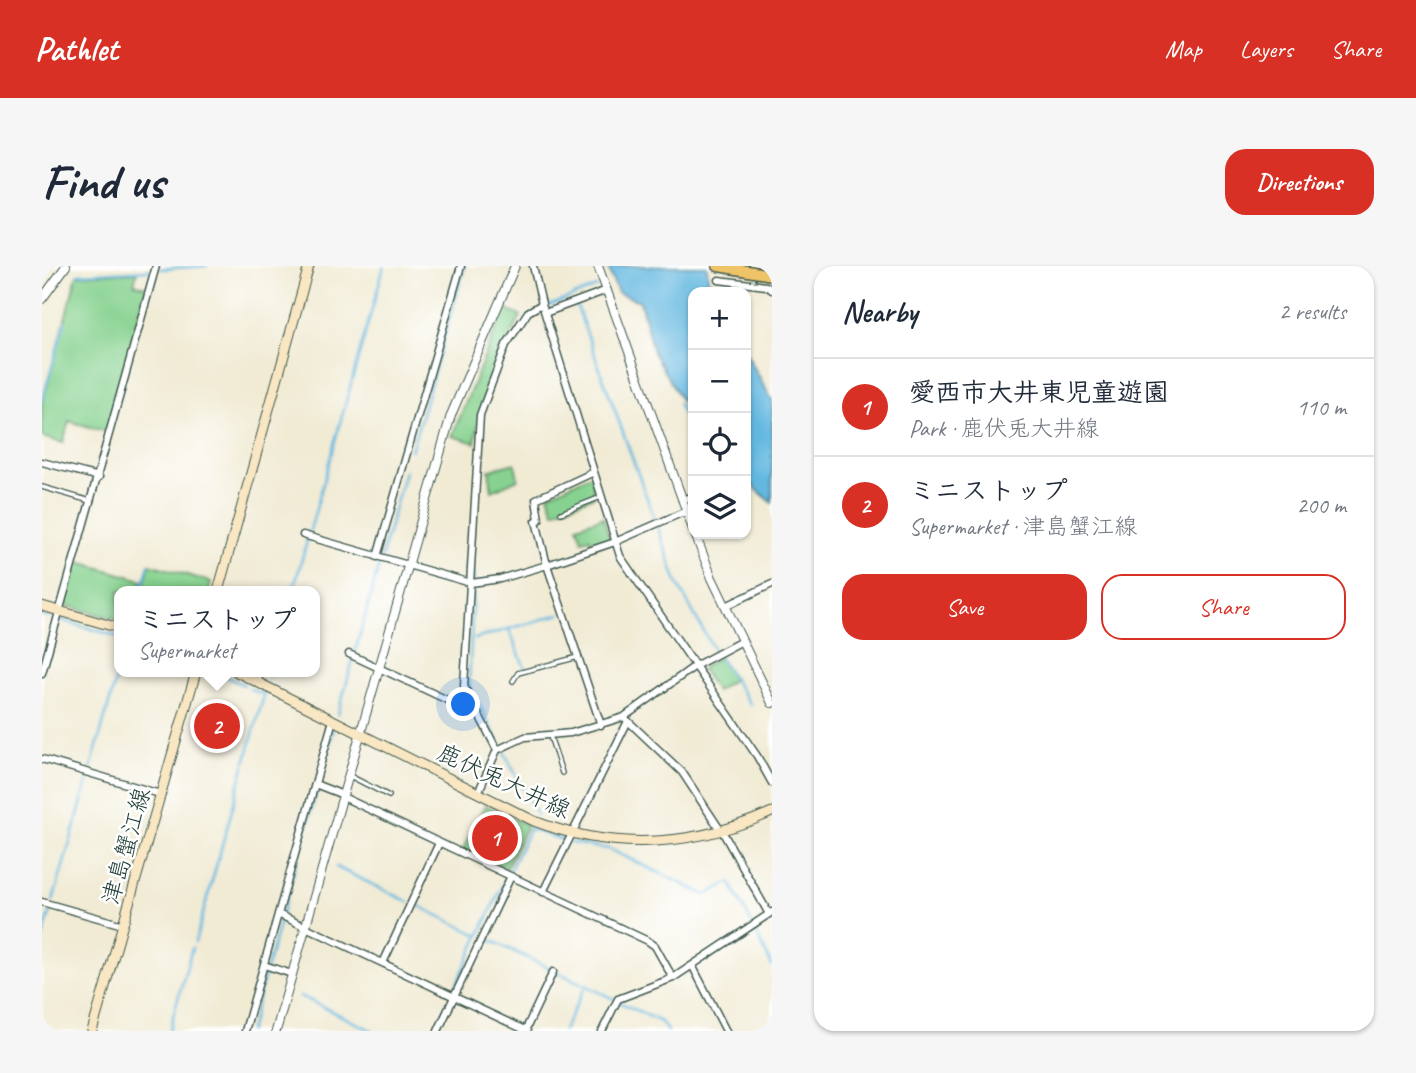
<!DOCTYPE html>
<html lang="en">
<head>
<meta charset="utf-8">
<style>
	:root { --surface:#fff; --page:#f6f6f7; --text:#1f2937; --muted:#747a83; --line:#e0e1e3; --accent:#d93025 }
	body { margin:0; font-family:Caveat,"Klee One",sans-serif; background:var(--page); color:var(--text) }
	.controls { position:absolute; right:21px; top:21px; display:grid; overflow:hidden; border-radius:14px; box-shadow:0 2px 5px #0004 }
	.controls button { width:63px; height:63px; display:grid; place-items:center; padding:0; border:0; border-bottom:2px solid var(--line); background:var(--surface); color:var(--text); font:35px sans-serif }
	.you { position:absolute; left:422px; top:439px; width:24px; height:24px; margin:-18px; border:5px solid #fff; border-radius:50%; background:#1a73e8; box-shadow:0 0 0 10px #1a73e833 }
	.badge { display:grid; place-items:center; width:46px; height:46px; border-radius:50%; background:var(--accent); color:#fff; font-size:23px; font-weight:700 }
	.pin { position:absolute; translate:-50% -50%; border:4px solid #fff; box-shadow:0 2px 7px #0006 }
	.popup { position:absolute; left:72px; top:320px; width:206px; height:91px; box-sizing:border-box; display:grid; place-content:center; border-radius:14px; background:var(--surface); filter:drop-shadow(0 2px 5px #0005); font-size:23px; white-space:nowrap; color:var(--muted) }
	.popup b { font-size:26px; color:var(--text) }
	.popup::after { content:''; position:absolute; left:50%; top:100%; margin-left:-14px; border:14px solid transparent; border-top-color:var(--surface) }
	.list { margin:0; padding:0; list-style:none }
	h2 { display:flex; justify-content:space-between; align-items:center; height:91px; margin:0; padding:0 28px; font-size:30px }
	h2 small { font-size:23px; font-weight:400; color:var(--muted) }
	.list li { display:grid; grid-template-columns:46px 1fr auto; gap:21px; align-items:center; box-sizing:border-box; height:98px; padding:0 28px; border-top:2px solid var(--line) }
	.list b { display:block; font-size:26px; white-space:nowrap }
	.list p { margin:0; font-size:23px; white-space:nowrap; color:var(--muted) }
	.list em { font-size:23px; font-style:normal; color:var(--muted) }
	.actions { display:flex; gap:14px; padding:21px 28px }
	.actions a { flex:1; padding:16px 0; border:2px solid var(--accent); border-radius:21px; text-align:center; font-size:24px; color:var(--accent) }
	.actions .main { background:var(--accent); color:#fff }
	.icon { flex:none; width:38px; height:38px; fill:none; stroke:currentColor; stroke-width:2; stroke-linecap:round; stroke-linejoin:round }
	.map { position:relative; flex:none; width:730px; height:765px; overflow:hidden; border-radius:21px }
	header { display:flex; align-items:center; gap:42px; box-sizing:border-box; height:98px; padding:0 35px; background:var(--accent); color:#fff }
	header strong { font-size:33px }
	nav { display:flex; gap:38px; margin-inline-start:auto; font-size:24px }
	.intro { display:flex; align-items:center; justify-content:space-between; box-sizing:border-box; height:168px; padding:0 42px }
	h1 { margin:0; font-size:49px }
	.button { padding:18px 32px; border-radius:21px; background:var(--accent); color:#fff; font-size:24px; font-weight:700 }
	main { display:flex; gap:42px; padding:0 42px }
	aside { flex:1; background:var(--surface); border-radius:21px; box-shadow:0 2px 5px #0004 }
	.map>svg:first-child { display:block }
</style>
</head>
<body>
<header>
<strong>Pathlet</strong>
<nav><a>Map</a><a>Layers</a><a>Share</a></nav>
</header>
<div class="intro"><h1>Find us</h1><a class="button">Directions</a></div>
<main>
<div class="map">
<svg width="730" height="765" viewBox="0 0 730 765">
	<rect width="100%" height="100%" fill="#fff"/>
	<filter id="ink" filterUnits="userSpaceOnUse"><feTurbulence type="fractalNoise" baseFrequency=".0143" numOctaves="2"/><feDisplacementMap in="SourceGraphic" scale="14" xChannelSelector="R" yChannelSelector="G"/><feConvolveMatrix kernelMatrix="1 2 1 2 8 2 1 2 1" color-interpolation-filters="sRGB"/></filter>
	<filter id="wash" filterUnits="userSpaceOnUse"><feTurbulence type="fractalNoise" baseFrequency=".00686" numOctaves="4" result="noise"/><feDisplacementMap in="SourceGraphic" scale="28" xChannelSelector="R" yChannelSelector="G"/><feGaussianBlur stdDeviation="1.57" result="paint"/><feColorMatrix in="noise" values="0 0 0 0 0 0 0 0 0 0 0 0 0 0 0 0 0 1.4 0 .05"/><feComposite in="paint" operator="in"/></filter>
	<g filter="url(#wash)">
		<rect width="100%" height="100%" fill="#f1ebd4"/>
		<path fill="#87d290" stroke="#538862" stroke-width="2" d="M95,6L92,18L105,21L65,166L27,155L21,177L0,171V138L35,9Z
			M462,43L479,50C457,89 438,132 433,177L410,170Z
			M473,197L476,213L450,225L447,204Z
			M546,210L550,211L552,230L512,246L506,229Z
			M561,251L569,275L551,281L548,272L540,274L535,260Z
			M34,295L100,314L97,325H77V354L22,339Z
			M108,298L169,316L167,325H100Z
			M677,391L692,413L674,425L659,403Z
			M443,539L485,559L463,605L420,585Z"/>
		<path fill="#63b8e0" stroke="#417a8a" stroke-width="2" d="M565,0H665L666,13L673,26H651V155L611,86L598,35L576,27Z
			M704,87L730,134V237L704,214Z"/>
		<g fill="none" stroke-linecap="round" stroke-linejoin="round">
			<path stroke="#63b8e0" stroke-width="2.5" d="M118,3L165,0
				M36,8L108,4
				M534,38L613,254
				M507,40L555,21
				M0,135L23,56
				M636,137L651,169
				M369,185L423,0
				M615,260L636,319L672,384
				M432,307L427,419L495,549
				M99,325L107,298
				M251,325L342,0
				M0,349L8,351
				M19,354L77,371
				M467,363L483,402
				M433,373L518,348
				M678,393L709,439
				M174,406L202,419
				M227,412L228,406
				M296,448L363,205
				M49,502L77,402
				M487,563L521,574
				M529,577L567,583L664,629L688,616L709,656
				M294,601L367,636
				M467,606L488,562
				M11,635L47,511
				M373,638L436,669
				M712,662L730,700
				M444,672L572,733
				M0,674L9,644
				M153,676L222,429L208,423
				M411,726L464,612
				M258,730L331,765
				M577,736L619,756L625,765
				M127,765L150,682
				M207,765L292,463
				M392,765L407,733
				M521,765L542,723"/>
		</g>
	</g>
	<g filter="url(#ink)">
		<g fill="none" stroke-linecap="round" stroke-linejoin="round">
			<g stroke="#3e574c" stroke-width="6">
				<path id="service" d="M0,221L48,235
					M519,247L559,231
					M216,406L219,417
					M471,415L476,407L536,391
					M508,470L520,507
					M308,510L347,530"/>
			</g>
			<g stroke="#3e574c" stroke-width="9">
				<path id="minor" d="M491,0L500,38L578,290L715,490L730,517
					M677,14L724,20L730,24
					M503,47L565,24
					M0,196L57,211
					M552,206L494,233L497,254L494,255L505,299L559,459
					M640,234L651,230
					M261,269L429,317L458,313L505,299L573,276L644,245
					M335,291L419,0
					M684,340L730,318
					M307,388L416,439L428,432
					M0,407L114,0
					M586,455L640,506L679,565
					M455,484L422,420L438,149L464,79L486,46L500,38
					M0,493L118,528
					M273,518L301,529
					M436,527L455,484L483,471L529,467L582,451L653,400L700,375
					M301,531L606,675L613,680L631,712
					M680,565L727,648
					M501,626L586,455L582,451
					M0,636L81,659
					M236,648L485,765
					M341,697L397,577
					M222,699L250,708
					M651,701L684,765
					M203,765L291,454
					M396,765L469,610
					M483,765L511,706
					M560,765L576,733L631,712L730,646"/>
			</g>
			<g stroke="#3e574c" stroke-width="10">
				<path id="tertiary" d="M556,0L651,263
					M0,33L24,0
					M653,268L670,312L730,437
					M234,765L409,149L473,0"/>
			</g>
			<g stroke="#3e574c" stroke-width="11">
				<path id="secondary" d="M176,325L267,0
					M0,340L77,362
					M195,406L492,555C572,586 653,580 730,546
					M50,765L154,406"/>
			</g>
			<g stroke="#3e574c" stroke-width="13">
				<path id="primary" d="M676,0L730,9"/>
			</g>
			<use href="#service" stroke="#fff" stroke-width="3.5"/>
			<use href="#minor" stroke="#fff" stroke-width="6"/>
			<use href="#tertiary" stroke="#fff" stroke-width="8"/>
			<use href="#secondary" stroke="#f9e7c3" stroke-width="9"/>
			<use href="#primary" stroke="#efc469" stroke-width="10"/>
		</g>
	</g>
	<g text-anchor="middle" stroke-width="5" stroke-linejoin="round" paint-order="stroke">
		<g font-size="24" fill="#1f3d34" stroke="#fff">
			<text transform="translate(462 515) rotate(25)" y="8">鹿伏兎大井線</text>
			<text transform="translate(84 580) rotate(-74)" y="8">津島蟹江線</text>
		</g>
	</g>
</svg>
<div class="controls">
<button>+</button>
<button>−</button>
<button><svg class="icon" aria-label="locate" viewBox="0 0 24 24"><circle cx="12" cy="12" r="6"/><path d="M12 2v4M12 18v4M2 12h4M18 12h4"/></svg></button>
<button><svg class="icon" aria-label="layers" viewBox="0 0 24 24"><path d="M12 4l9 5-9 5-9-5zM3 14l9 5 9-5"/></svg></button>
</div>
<div class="you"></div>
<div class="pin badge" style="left:453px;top:572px">1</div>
<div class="pin badge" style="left:175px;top:460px">2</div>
<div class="popup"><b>ミニストップ</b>Supermarket</div>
</div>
<aside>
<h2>Nearby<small>2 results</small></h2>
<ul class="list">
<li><span class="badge">1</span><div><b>愛西市大井東児童遊園</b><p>Park · 鹿伏兎大井線</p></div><em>110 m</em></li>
<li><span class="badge">2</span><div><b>ミニストップ</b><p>Supermarket · 津島蟹江線</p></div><em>200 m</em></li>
</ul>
<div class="actions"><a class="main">Save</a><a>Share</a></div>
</aside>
</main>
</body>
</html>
